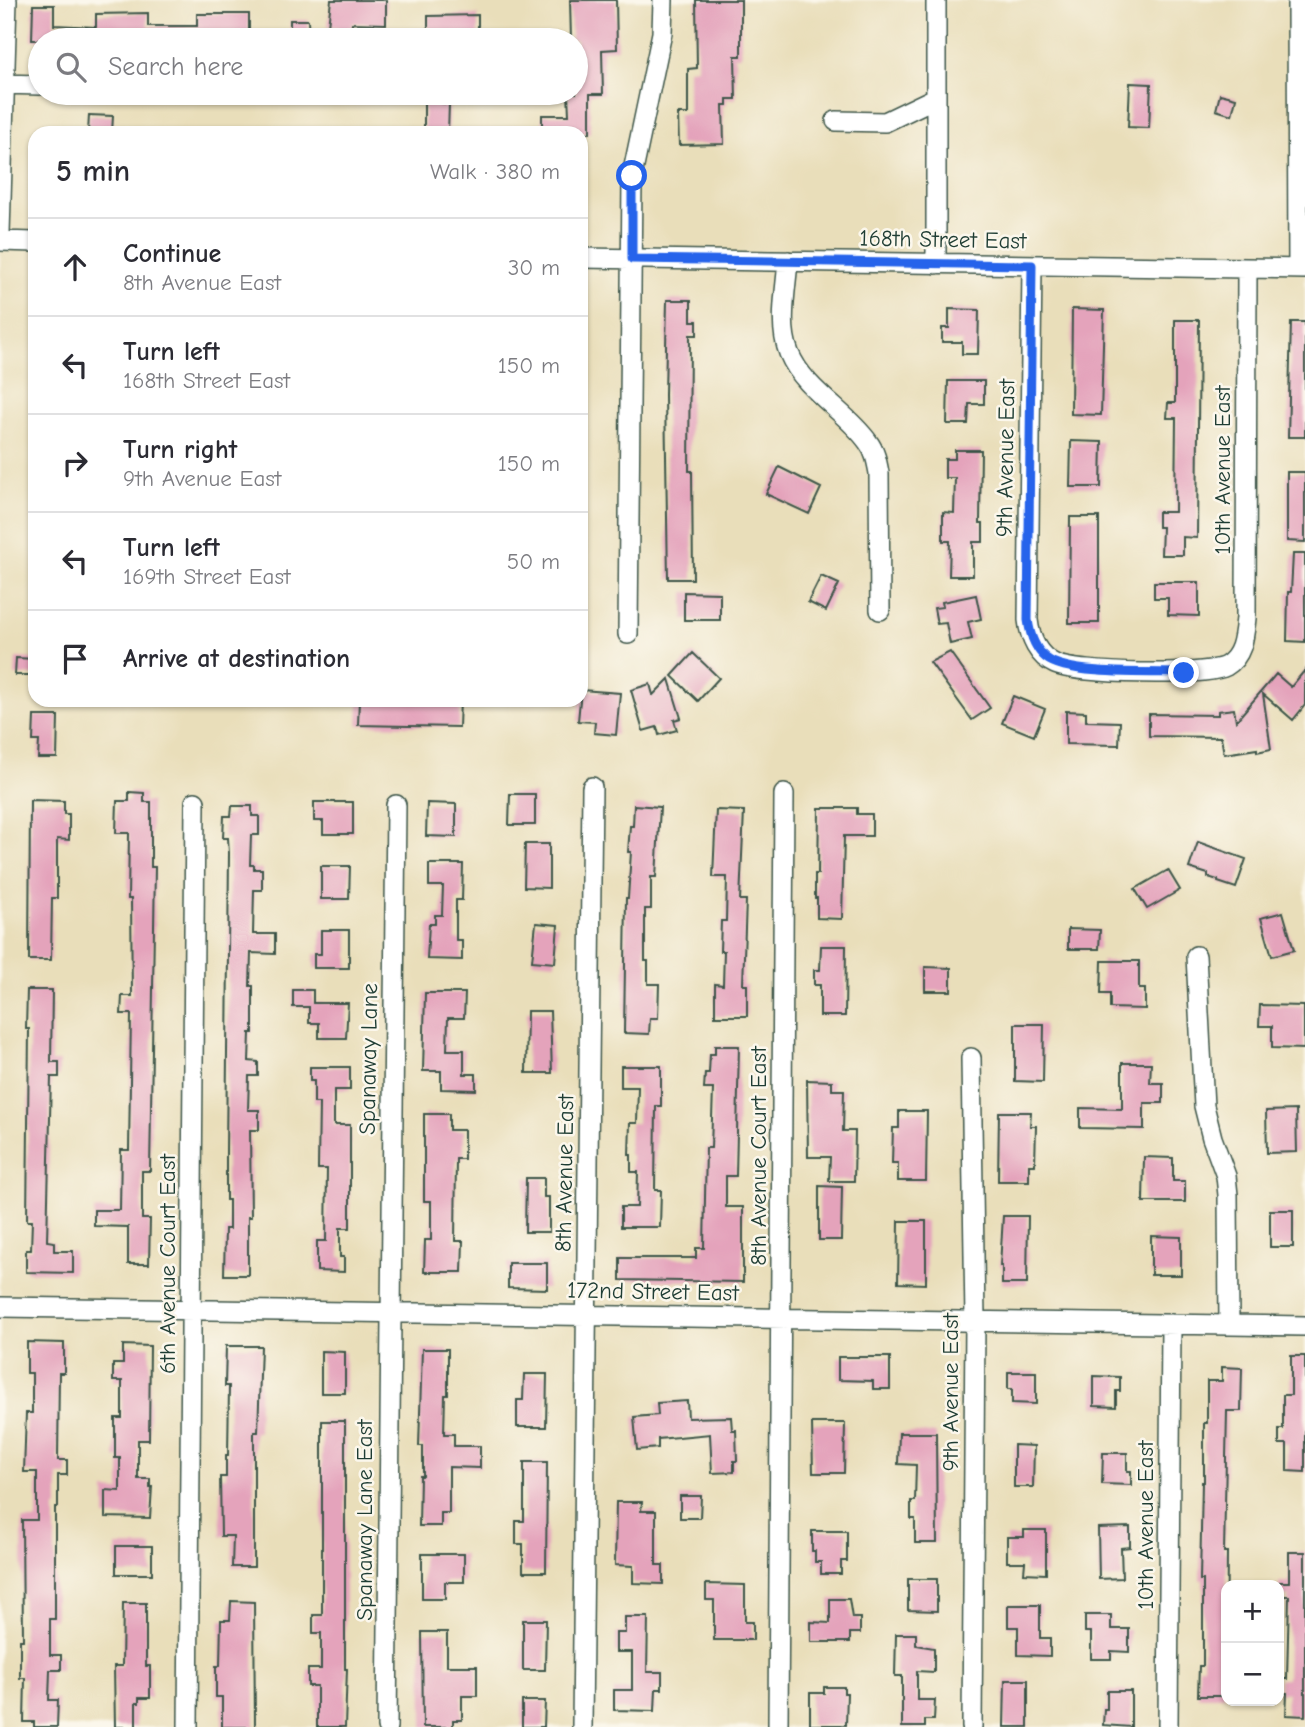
<!DOCTYPE html>
<html lang="en">
<head>
<meta charset="utf-8">
<style>
	:root { --surface:#fff; --page:#f2f2f3; --text:#2b2b33; --muted:#7c7c81; --line:#e1e1e2 }
	body { margin:0; font-family:"Comic Neue",sans-serif; background:var(--page); color:var(--text) }
	.controls { position:absolute; right:21px; bottom:21px; display:grid; overflow:hidden; border-radius:14px; box-shadow:0 2px 5px #0004 }
	.controls button { width:63px; height:63px; display:grid; place-items:center; padding:0; border:0; border-bottom:2px solid var(--line); background:var(--surface); color:var(--text); font:35px sans-serif }
	.stop { position:absolute; width:21px; height:21px; margin:-16px; border:5px solid #2563eb; border-radius:50%; background:#fff }
	.stop.end { background:#2563eb; border-color:#fff; box-shadow:0 2px 7px #0008 }
	.list { margin:0; padding:0; list-style:none }
	h2 { display:flex; justify-content:space-between; align-items:center; height:91px; margin:0; padding:0 28px; font-size:30px }
	h2 small { font-size:23px; font-weight:400; color:var(--muted) }
	.list li { display:grid; grid-template-columns:46px 1fr auto; gap:21px; align-items:center; box-sizing:border-box; height:98px; padding:0 28px; border-top:2px solid var(--line) }
	.list b { display:block; font-size:26px; white-space:nowrap }
	.list p { margin:0; font-size:23px; white-space:nowrap; color:var(--muted) }
	.list em { font-size:23px; font-style:normal; color:var(--muted) }
	.icon { flex:none; width:38px; height:38px; fill:none; stroke:currentColor; stroke-width:2; stroke-linecap:round; stroke-linejoin:round }
	.map { position:relative; flex:none; width:1305px; height:1727px; overflow:hidden }
	.search { position:absolute; background:var(--surface); box-shadow:0 2px 5px #0004; left:28px; top:28px; width:560px; height:77px; display:flex; align-items:center; gap:18px; box-sizing:border-box; padding:0 24px; border-radius:38px; color:var(--muted); font-size:26px }
	.panel { position:absolute; background:var(--surface); box-shadow:0 2px 5px #0004; left:28px; top:126px; width:560px; height:581px; border-radius:21px }
	.map>svg:first-child { display:block }
</style>
</head>
<body>
<div class="map">
<svg width="1305" height="1727" viewBox="0 0 1305 1727">
	<rect width="100%" height="100%" fill="#fbf7ec"/>
	<filter id="ink" filterUnits="userSpaceOnUse"><feTurbulence type="fractalNoise" baseFrequency=".0143" numOctaves="2"/><feDisplacementMap in="SourceGraphic" scale="14" xChannelSelector="R" yChannelSelector="G"/><feConvolveMatrix kernelMatrix="1 2 1 2 8 2 1 2 1" color-interpolation-filters="sRGB"/></filter>
	<filter id="wash" filterUnits="userSpaceOnUse"><feTurbulence type="fractalNoise" baseFrequency=".00686" numOctaves="4" result="noise"/><feDisplacementMap in="SourceGraphic" scale="28" xChannelSelector="R" yChannelSelector="G"/><feGaussianBlur stdDeviation="1.57" result="paint"/><feColorMatrix in="noise" values="0 0 0 0 0 0 0 0 0 0 0 0 0 0 0 0 0 1.4 0 .05"/><feComposite in="paint" operator="in"/></filter>
	<g filter="url(#wash)">
		<rect width="100%" height="100%" fill="#e9deba"/>
		<g id="blocks">
			<path fill="#e4a3bb" d="M331,0H386V24L352,23L351,35L338,34L339,27L328,26Z
				M570,0H616L617,49L602,50L603,94H590V133H542V115H569L568,93H576V40H571Z
				M696,0H741V56H735L736,99H727V105H723L724,144L679,145L678,114H688V69L697,68Z
				M33,5H54V25L96,27V14L148,13V26H197V14H249V40H32Z
				M478,15V38L428,39V16Z
				M290,20H308L309,40H290Z
				M1130,83L1151,84L1149,128L1128,127Z
				M424,93H441V103L449,104L448,133H424Z
				M1220,94L1236,98L1232,115L1216,110Z
				M89,115L113,116L112,133H88Z
				M667,300H691V321H697V335H690L689,471H692L693,579H668L665,395Z
				M949,309L979,310L978,354H962V342H942V328H949Z
				M1072,309L1104,310L1101,415L1071,414Z
				M1175,320H1199L1197,538L1183,537V555H1161L1162,527H1158V512H1175L1176,418H1167L1168,403H1175Z
				M1291,322H1305V437H1288Z
				M948,381H984V404H969L968,424H947Z
				M1071,441L1102,442L1101,487H1070Z
				M955,450H981L980,523H983V542H973V576H949L950,541H943V512L954,513L955,478H945V459H955Z
				M779,467L821,488L809,514L766,494Z
				M1287,472H1305V542L1287,541Z
				M1070,517H1099V623H1069Z
				M1293,554H1305V642L1287,641L1288,592H1291Z
				M821,576L839,584L826,611L808,602Z
				M1154,582H1199V616L1168,615V598H1154Z
				M684,592L720,593V620H684Z
				M976,595L981,619L968,622L972,639L950,644L946,623L937,624L934,608L943,607L942,602Z
				M950,652L990,708L972,720L930,662Z
				M693,653L719,678L698,701L672,676Z
				M16,658L35,659V675H15Z
				M1305,670V705L1293,720L1263,694L1271,749L1257,752V749L1224,754L1221,737L1149,736V714L1218,715V711L1234,709L1236,721L1276,674L1291,687Z
				M669,679L681,718L674,720L677,730L659,735L657,727L643,731L631,690L650,684L653,695Z
				M581,690L620,693L616,735L594,733L595,722L578,721Z
				M1013,696L1045,709L1034,736L1002,723Z
				M359,700H460L459,727L358,725Z
				M1066,711L1086,712V721L1120,722L1119,745L1066,744Z
				M34,716H58L57,758H38L39,741H33Z
				M129,792L144,793V802H151V867H155L150,1171H142V1219H150L149,1264H128V1227L94,1226V1210H120L121,1150H129L131,1014H121L122,996H132L131,899H128L129,833H116L117,801H129Z
				M510,794H535V825H509Z
				M30,800L64,801V814H69V840L57,839V898H52L51,960H29Z
				M314,802H353V834H323V821H314Z
				M427,803L456,804V837L426,836Z
				M634,805L660,807L656,877H651V909H645V961H648V984H659L658,1018H650L649,1034L624,1033L626,898H628L631,852H628L630,826H633Z
				M232,806H252V816H259V835H251L250,865H254V869H262V890H254L253,934H275V954L251,953L250,986H253V1033H250L249,1061L258,1062V1076H249L248,1110H259V1130H250L251,1217H248V1275H224L225,1229H229V1200H226V1153L229,853L228,838H223L224,816H231Z
				M819,808H857V814H872V836H844L842,919L817,918V898H815V874H818Z
				M716,810L744,811L740,900H746L743,985H747V1016H715V984L723,985L724,951H720L721,921H726L727,877H713Z
				M1198,842L1246,859L1236,888L1218,882V880L1208,877V874L1189,868Z
				M525,844H549V888L524,887Z
				M429,864H463L462,900H456V940H462V960L427,959L429,924H435V915H442L443,886H429Z
				M321,866H350L349,899H321Z
				M1168,870L1180,890L1147,909L1135,889Z
				M1283,912L1294,950L1272,956L1261,918Z
				M536,923L558,925L555,963L532,961Z
				M1068,929L1100,930L1099,949H1068Z
				M321,930H349V968H314V954H321Z
				M821,946H846L845,1016H820V985H814V970H820Z
				M1102,961H1139V989H1145V1009L1110,1008V994H1101Z
				M925,967L951,968V991H925Z
				M27,990H52L51,1062H59V1077H51L47,1241L54,1242V1251H73V1273L26,1272V1250H31L32,1221H27L29,1029H26Z
				M293,990H313V1003H348L346,1038H319V1023H309V1007H293Z
				M425,993H465L464,1018H448L447,1050H464V1074H476V1090L441,1089V1071H423Z
				M1260,1005L1304,1006V1049L1272,1048V1026H1259Z
				M527,1011H550L552,1073H526Z
				M1015,1024H1044L1043,1082L1015,1081Z
				M715,1046H739L736,1176H726V1207H743V1282L620,1280V1258H696V1248H704L706,1148H711L713,1089H704L705,1073H709L710,1054H715Z
				M1122,1063H1151L1150,1083H1163V1103H1144V1129L1080,1128V1108L1122,1109Z
				M621,1066H661V1106H656L655,1190H661L660,1227H621V1207H637L638,1172H631V1155H629L630,1123H637L638,1087H621Z
				M310,1067H350V1090H334V1125H350V1228H340V1257H344V1272L317,1271V1241H326L327,1169H318L319,1103H314V1081H310Z
				M807,1080L832,1081V1090H844L843,1131H855L854,1181H829L830,1157H808Z
				M1296,1110L1297,1152L1267,1153L1266,1111Z
				M899,1111H927L926,1181H898V1163H892L893,1128H899Z
				M999,1112H1031L1030,1126H1036L1035,1165H1029V1181H998Z
				M424,1114H449V1130H464V1159H456L455,1241H463L462,1272H424L425,1240H431V1201H424Z
				M1144,1157L1173,1158V1181H1185V1202H1143Z
				M526,1178H544V1197H549V1232H525Z
				M819,1186L842,1187L841,1240H819Z
				M1270,1210H1293V1247H1270Z
				M1003,1216H1028L1027,1284H1002V1266H1000Z
				M899,1221H926V1284L898,1283Z
				M1151,1236L1181,1237V1275H1151Z
				M508,1263H547V1289L508,1288Z
				M27,1342L64,1343V1373H59L58,1460H67V1475H58V1507H55V1619H50V1655H61V1670H50L49,1700H58L57,1727H34V1722H24L25,1678H20V1640H23L22,1520H37V1472H24L26,1413H32V1373H27Z
				M123,1345L150,1346L149,1440H138V1479H150V1487H152L150,1518L105,1517V1490L120,1491V1458H115V1418H122V1381H113V1364H123Z
				M226,1346H261L258,1432H254V1567H232L233,1536H221L220,1477H226V1455H228L229,1386H225Z
				M422,1349H448V1395H445L444,1434H454V1446H480V1468L449,1467V1513H441V1526H419L420,1476H423V1446H419Z
				M321,1351L345,1352V1393H321Z
				M1291,1356H1305V1472L1287,1471V1444H1279V1429H1283V1395H1291Z
				M838,1357H890V1389H873V1381L838,1380Z
				M1222,1367L1242,1368L1241,1411H1227L1224,1552H1227L1226,1655H1224L1223,1696H1198L1199,1666H1203V1580H1200L1202,1482H1204V1423H1207V1381H1222Z
				M1008,1372H1036V1404L1012,1403V1389H1008Z
				M524,1374H547L546,1427H517V1400H523Z
				M1094,1376L1120,1377V1391H1116V1407L1094,1406Z
				M687,1401L688,1418L731,1417L732,1430H736L737,1461H734V1472L712,1473L710,1434L658,1439V1448L637,1450L634,1417L658,1415L657,1403Z
				M322,1421H345V1669H347L345,1727H317V1686H308V1669H321V1633H313V1615H322Z
				M812,1423H845L844,1473H813Z
				M899,1433H936L937,1543H915V1519H911V1501H915L916,1465L898,1464Z
				M1014,1445L1034,1446L1033,1487H1014Z
				M1103,1453H1127V1471H1131V1485L1102,1484Z
				M524,1462H547L546,1572H523V1544H516V1521H524Z
				M680,1496H701L700,1518H680Z
				M616,1502H642L641,1511H656V1565H663V1584L633,1583V1566L615,1565Z
				M1130,1527V1547L1121,1548L1122,1578L1099,1579L1098,1528Z
				M1024,1530H1046V1574L1024,1573L1025,1562H1007V1537H1024Z
				M812,1531H847V1561H841V1574H821V1562H815V1551H812Z
				M116,1546H152V1574H116Z
				M1289,1552H1305V1716L1286,1715L1287,1693H1279V1679H1287L1289,1596H1279V1582H1289Z
				M422,1554H464V1582H445V1599H422Z
				M908,1579H937V1611L908,1610Z
				M706,1584L745,1585V1622H753V1640H714V1600H706Z
				M830,1599H849L852,1618H860V1633H850V1642H811V1622L830,1623Z
				M231,1601L254,1602L255,1727H222V1697H216V1666H220L221,1620H230Z
				M123,1603H146V1666H150V1698H139V1703H136V1727H115L114,1666H122Z
				M1008,1605H1040V1638H1050V1656L1018,1655V1627H1008Z
				M1085,1615H1111V1629H1129V1652L1111,1651V1659H1091V1632H1085Z
				M625,1617H648L647,1672H662V1689H656L655,1711L614,1710V1690H632V1652H616V1633H625Z
				M523,1620H546L545,1670H523Z
				M422,1632H447V1666H477V1696H462V1720H453V1727H423Z
				M896,1634H916V1645L934,1648V1672L917,1671V1700H935L934,1720H925V1727H902V1676H895Z
				M1005,1680H1028V1727H1004Z
				M824,1687H844V1693H847L846,1725H810V1693H824Z
				M1107,1691H1131V1727L1103,1725L1104,1709H1107Z
				M522,1701H545L544,1727H522Z"/>
		</g>
	</g>
	<g filter="url(#ink)">
		<use href="#blocks" fill-opacity="0" stroke="#3d5548" stroke-width="2"/>
		<g fill="none" stroke-linecap="round" stroke-linejoin="round">
			<g stroke="#3d5548" stroke-width="22">
				<path id="minor" d="M936,0V264
					M1297,0L1298,269
					M0,84L40,85
					M836,121L885,122L935,98
					M0,233L7,0
					M0,241L35,242
					M581,258L1305,269
					M788,261C786,290 778,325 789,353C804,390 846,411 868,442C875,451 877,462 879,473L880,610
					M1032,265L1028,620C1030,638 1038,656 1055,664C1076,674 1205,677 1226,666C1243,656 1244,636 1246,618L1247,269
					M628,634L632,176L662,33L663,0
					M1196,956L1204,1106L1212,1138L1226,1176L1228,1195L1229,1324
					M971,1058L975,1320L972,1727
					M0,1307L1305,1326
					M188,1727L195,802
					M387,1727L396,805
					M582,1727L592,787
					M778,1727L784,794
					M1168,1727L1171,1324"/>
			</g>
			<use href="#minor" stroke="#fff" stroke-width="19"/>
		</g>
	</g>
	<g fill="none" stroke-linecap="round" stroke-linejoin="round" filter="url(#ink)">
		<path stroke="#2563eb" stroke-width="9" d="M632,176V259L1032,265L1028,620C1030,634 1035,649 1046,658C1068,676 1154,672 1184,673"/>
	</g>
	<g text-anchor="middle" stroke-width="5" stroke-linejoin="round" paint-order="stroke">
		<g font-size="23" fill="#1f3d34" stroke="#fbf7ec">
			<text transform="translate(943 239) rotate(1)" y="8">168th Street East</text>
			<text transform="translate(1005 458) rotate(-89)" y="8">9th Avenue East</text>
			<text transform="translate(1222 470) rotate(-90)" y="8">10th Avenue East</text>
			<text transform="translate(368 1059) rotate(-89)" y="8">Spanaway Lane</text>
			<text transform="translate(758 1156) rotate(-90)" y="8">8th Avenue Court East</text>
			<text transform="translate(564 1173) rotate(-89)" y="8">8th Avenue East</text>
			<text transform="translate(167 1264) rotate(-90)" y="8">6th Avenue Court East</text>
			<text transform="translate(653 1291) rotate(1)" y="8">172nd Street East</text>
			<text transform="translate(950 1392) rotate(-90)" y="8">9th Avenue East</text>
			<text transform="translate(364 1520) rotate(-90)" y="8">Spanaway Lane East</text>
			<text transform="translate(1145 1525) rotate(-90)" y="8">10th Avenue East</text>
		</g>
	</g>
</svg>
<div class="controls">
<button>+</button>
<button>−</button>
</div>
<div class="stop" style="left:632px;top:176px"></div>
<div class="stop end" style="left:1184px;top:673px"></div>
<div class="search"><svg class="icon" aria-label="search" viewBox="0 0 24 24"><circle cx="10" cy="10" r="6"/><path d="M15 15l6 6"/></svg>Search here</div>
<section class="panel">
<h2>5 min<small>Walk · 380 m</small></h2>
<ul class="list">
<li><svg class="icon" aria-label="ahead" viewBox="0 0 24 24"><path d="M12 20V5M6 11l6-6 6 6"/></svg><div><b>Continue</b><p>8th Avenue East</p></div><em>30 m</em></li>
<li><svg class="icon" aria-label="left" viewBox="0 0 24 24"><path d="M17 20v-9H6M10 6l-5 5 5 5"/></svg><div><b>Turn left</b><p>168th Street East</p></div><em>150 m</em></li>
<li><svg class="icon" aria-label="right" viewBox="0 0 24 24"><path d="M7 20v-9h11M14 6l5 5-5 5"/></svg><div><b>Turn right</b><p>9th Avenue East</p></div><em>150 m</em></li>
<li><svg class="icon" aria-label="left" viewBox="0 0 24 24"><path d="M17 20v-9H6M10 6l-5 5 5 5"/></svg><div><b>Turn left</b><p>169th Street East</p></div><em>50 m</em></li>
<li><svg class="icon" aria-label="arrive" viewBox="0 0 24 24"><path d="M6 21V4h12l-3 4 3 4H6"/></svg><div><b>Arrive at destination</b></div></li>
</ul>
</section>
</div>
</body>
</html>
